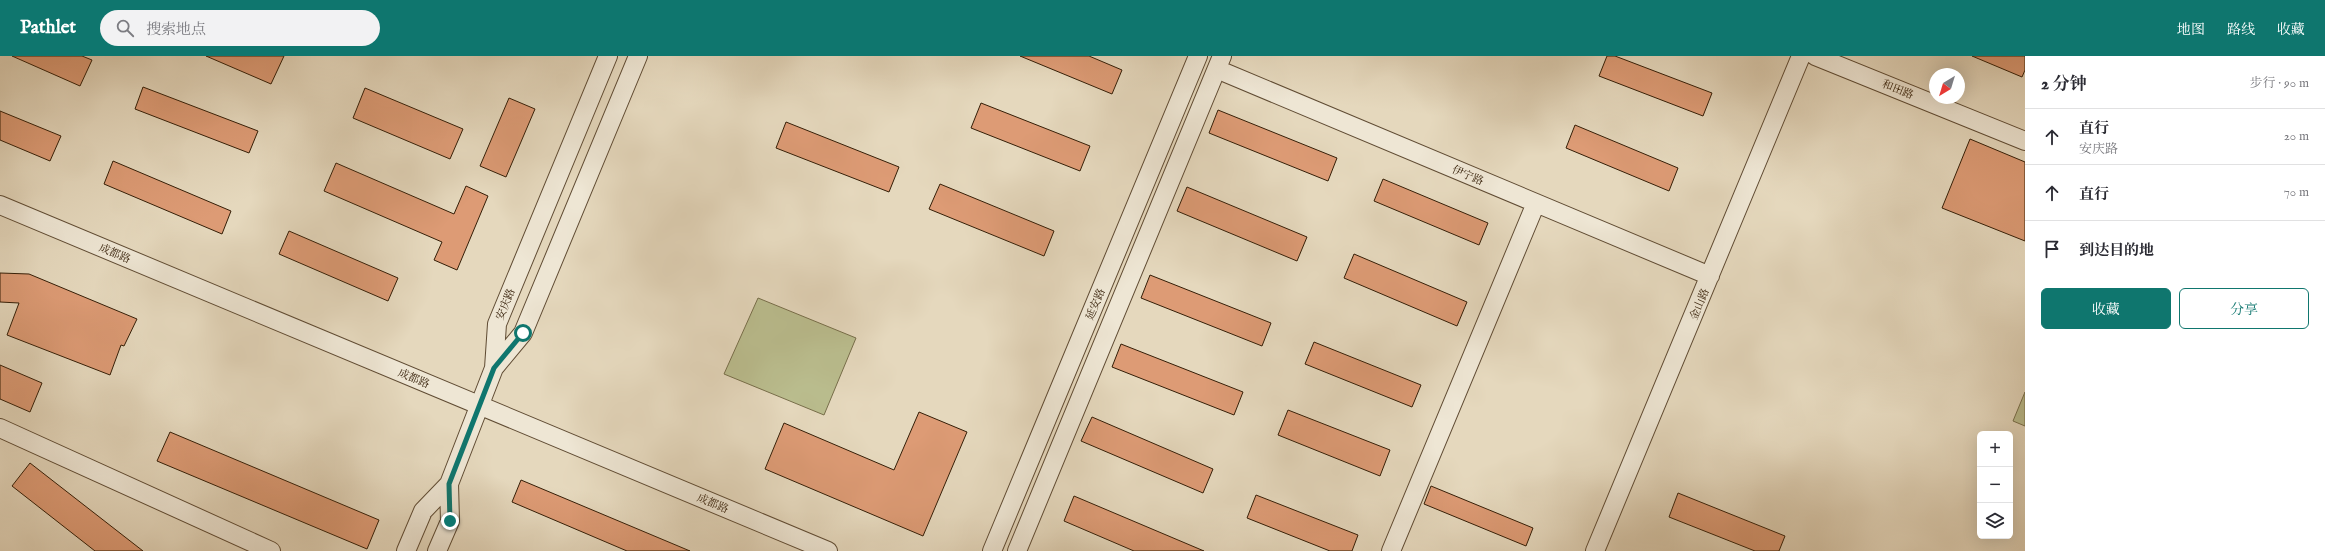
<!DOCTYPE html>
<html lang="zh">
<head>
<meta charset="utf-8">
<style>
	:root { --surface:#fff; --page:#f2f2f3; --text:#2b2b33; --muted:#7c7c81; --line:#e1e1e2; --accent:#0f766e }
	body { margin:0; font-family:"IM FELL English","Noto Serif SC",serif; background:var(--page); color:var(--text) }
	.controls { position:absolute; right:12px; bottom:12px; display:grid; overflow:hidden; border-radius:6px; box-shadow:0 4px 16px #0002 }
	.controls button { width:36px; height:36px; display:grid; place-items:center; padding:0; border:0; border-bottom:1px solid var(--line); background:var(--surface); color:var(--text); font:20px sans-serif }
	.compass { position:absolute; left:1929px; top:12px; width:36px; height:36px; border-radius:50%; background:var(--surface); box-shadow:0 4px 16px #0002; rotate:218deg }
	.stop { position:absolute; width:12px; height:12px; margin:-9px; border:3px solid #0f766e; border-radius:50%; background:#fff }
	.stop.end { background:#0f766e; border-color:#fff; box-shadow:0 1px 4px #0008 }
	.list { margin:0; padding:0; list-style:none }
	h2 { display:flex; justify-content:space-between; align-items:center; height:52px; margin:0; padding:0 16px; font-size:17px }
	h2 small { font-size:13px; font-weight:400; color:var(--muted) }
	.list li { display:grid; grid-template-columns:26px 1fr auto; gap:12px; align-items:center; box-sizing:border-box; height:56px; padding:0 16px; border-top:1px solid var(--line) }
	.list b { display:block; font-size:15px; white-space:nowrap }
	.list p { margin:0; font-size:13px; white-space:nowrap; color:var(--muted) }
	.list em { font-size:13px; font-style:normal; color:var(--muted) }
	.actions { display:flex; gap:8px; padding:12px 16px }
	.actions a { flex:1; padding:9px 0; border:1px solid var(--accent); border-radius:6px; text-align:center; font-size:14px; color:var(--accent) }
	.actions .main { background:var(--accent); color:#fff }
	.icon { flex:none; width:22px; height:22px; fill:none; stroke:currentColor; stroke-width:2; stroke-linecap:round; stroke-linejoin:round }
	.map { position:relative; flex:none; width:2025px; height:495px; overflow:hidden }
	header { display:flex; align-items:center; gap:24px; box-sizing:border-box; height:56px; padding:0 20px; background:var(--accent); color:#fff }
	header strong { font-size:19px }
	nav { display:flex; gap:22px; margin-inline-start:auto; font-size:14px }
	.search { width:280px; height:36px; background:var(--page); display:flex; align-items:center; gap:10px; box-sizing:border-box; padding:0 14px; border-radius:22px; color:var(--muted); font-size:15px }
	main { display:flex }
	aside { flex:1; background:var(--surface) }
	.map>svg:first-child { display:block }
</style>
</head>
<body>
<header>
<strong>Pathlet</strong>
<div class="search"><svg class="icon" aria-label="search" viewBox="0 0 24 24"><circle cx="10" cy="10" r="6"/><path d="M15 15l6 6"/></svg>搜索地点</div>
<nav><a>地图</a><a>路线</a><a>收藏</a></nav>
</header>
<main>
<div class="map">
<svg width="2025" height="495" viewBox="0 0 2025 495">
	<rect width="100%" height="100%" fill="#e5d8bd"/>
	<filter id="stains"><feTurbulence type="fractalNoise" baseFrequency=".005" numOctaves="4"/><feColorMatrix values="0 0 0 0 .2 0 0 0 0 .09 0 0 0 0 .02 0 0 0 .5 -.17"/></filter>
	<radialGradient id="worn" r=".72"><stop offset=".6" stop-color="#630" stop-opacity="0"/><stop offset="1" stop-color="#630" stop-opacity=".3"/></radialGradient>
	<path fill="#babd8e" stroke="#776e4a" d="M758,242L856,282L824,359L724,318Z
		M2025,336V370L2013,365Z"/>
	<path fill="#dd9b75" stroke="#341e07" d="M12,0H82L92,4L80,30Z
		M206,0H284L271,28Z
		M1020,0H1089L1122,14L1112,38Z
		M1607,0H1615L1712,37L1703,60L1599,20Z
		M1972,0H2025V14L2022,21Z
		M143,31L258,75L249,97L135,53Z
		M365,32L463,73L450,103L353,62Z
		M509,42L535,53L506,121L480,110Z
		M981,47L1090,90L1080,115L971,72Z
		M1218,54L1337,102L1328,125L1209,77Z
		M0,55L61,80L50,105L0,84Z
		M786,66L899,111L889,136L776,92Z
		M1575,69L1678,112L1669,135L1566,92Z
		M1970,83L2025,106V185L1942,152Z
		M113,105L231,155L222,178L104,128Z
		M336,107L454,158L466,130L488,140L457,214L434,204L442,186L324,135Z
		M1383,123L1488,167L1479,189L1374,145Z
		M940,128L1054,175L1044,200L929,153Z
		M1187,131L1307,181L1297,205L1177,155Z
		M289,175L398,222L388,245L279,198Z
		M1354,198L1467,246L1457,270L1344,222Z
		M0,217L29,218L137,263L124,290L121,289L110,319L7,279L19,247L0,246Z
		M1150,219L1271,267L1262,290L1141,242Z
		M1314,286L1421,329L1412,351L1305,308Z
		M1121,288L1243,336L1234,359L1112,311Z
		M0,309L42,327L30,356L0,343Z
		M1288,354L1390,394L1380,420L1278,379Z
		M919,356L967,376L923,480L765,413L784,367L894,414Z
		M1092,361L1213,413L1203,437L1081,385Z
		M170,376L379,464L367,493L157,405Z
		M30,407L143,495H95L12,430Z
		M521,424L690,495H627L512,446Z
		M1431,430L1533,472L1526,490L1424,448Z
		M1678,437L1785,480L1779,495H1755L1669,461Z
		M1256,439L1358,479L1352,495H1330L1247,462Z
		M1074,440L1204,495H1134L1064,465Z"/>
	<g fill="none" stroke-linecap="round" stroke-linejoin="round">
		<g stroke="#604c34" stroke-width="20">
			<path id="minor" d="M1815,0L2025,85
				M1226,17L1710,220
				M0,149L828,495
				M494,312L523,277L638,0
				M0,372L271,495
				M406,495L423,455L449,428
				M437,495L450,465L449,428L494,312L497,268L608,0
				M992,495L1198,0
				M1017,495L1222,0
				M1391,495L1536,147
				M1595,495L1801,0"/>
		</g>
		<use href="#minor" stroke="#eee6d4" stroke-width="18"/>
	</g>
	<g fill="none" stroke-linecap="round" stroke-linejoin="round">
		<path stroke="#0f766e" stroke-width="5" d="M450,465L449,428L494,312L523,277"/>
	</g>
	<g text-anchor="middle" stroke-width="3" stroke-linejoin="round" paint-order="stroke">
		<g font-size="11" fill="#341e07" stroke="#eee6d4">
			<text transform="translate(1898 33) rotate(22)" y="4">和田路</text>
			<text transform="translate(1468 119) rotate(23)" y="4">伊宁路</text>
			<text transform="translate(115 197) rotate(23)" y="4">成都路</text>
			<text transform="translate(505 248) rotate(-68)" y="4">安庆路</text>
			<text transform="translate(1095 248) rotate(-67)" y="4">延安路</text>
			<text transform="translate(1699 248) rotate(-67)" y="4">金山路</text>
			<text transform="translate(414 322) rotate(23)" y="4">成都路</text>
			<text transform="translate(713 447) rotate(23)" y="4">成都路</text>
		</g>
	</g>
	<rect width="100%" height="100%" filter="url(#stains)"/>
	<rect width="100%" height="100%" fill="url(#worn)"/>
</svg>
<div class="controls">
<button>+</button>
<button>−</button>
<button><svg class="icon" aria-label="layers" viewBox="0 0 24 24"><path d="M12 4l9 5-9 5-9-5zM3 14l9 5 9-5"/></svg></button>
</div>
<svg class="compass" viewBox="-18 -18 36 36"><path d="M0-13l5 13h-10z" fill="#e53935"/><path d="M0 13l5-13h-10z" fill="#7c7c81"/></svg>
<div class="stop" style="left:523px;top:277px"></div>
<div class="stop end" style="left:450px;top:465px"></div>
</div>
<aside>
<h2>2 分钟<small>步行 · 90 m</small></h2>
<ul class="list">
<li><svg class="icon" aria-label="ahead" viewBox="0 0 24 24"><path d="M12 20V5M6 11l6-6 6 6"/></svg><div><b>直行</b><p>安庆路</p></div><em>20 m</em></li>
<li><svg class="icon" aria-label="ahead" viewBox="0 0 24 24"><path d="M12 20V5M6 11l6-6 6 6"/></svg><div><b>直行</b></div><em>70 m</em></li>
<li><svg class="icon" aria-label="arrive" viewBox="0 0 24 24"><path d="M6 21V4h12l-3 4 3 4H6"/></svg><div><b>到达目的地</b></div></li>
</ul>
<div class="actions"><a class="main">收藏</a><a>分享</a></div>
</aside>
</main>
</body>
</html>
